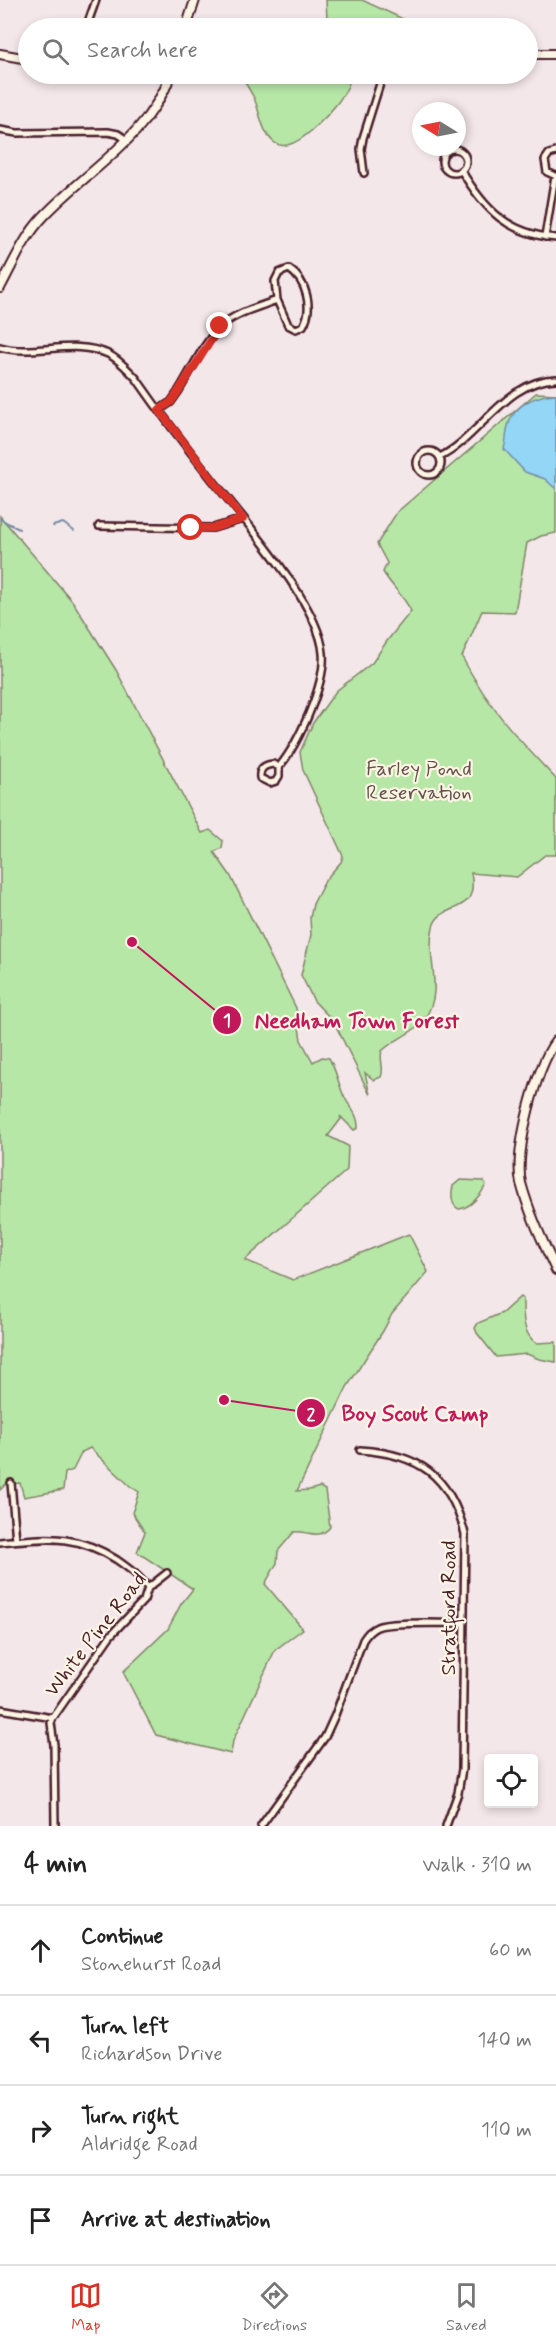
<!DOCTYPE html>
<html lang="en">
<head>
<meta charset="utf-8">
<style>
	:root { --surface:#fff; --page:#f2f2f2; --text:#222; --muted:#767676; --line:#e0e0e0; --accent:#d93025 }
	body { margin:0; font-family:Mynerve,sans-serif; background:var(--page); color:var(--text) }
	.controls { position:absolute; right:18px; bottom:18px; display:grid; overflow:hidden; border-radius:6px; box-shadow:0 3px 9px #0003 }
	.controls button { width:54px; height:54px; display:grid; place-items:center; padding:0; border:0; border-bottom:2px solid var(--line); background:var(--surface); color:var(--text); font:30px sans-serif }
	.compass { position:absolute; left:412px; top:102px; width:54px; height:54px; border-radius:50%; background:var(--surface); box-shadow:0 3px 9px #0003; rotate:280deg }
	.stop { position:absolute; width:18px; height:18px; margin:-14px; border:4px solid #d93025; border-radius:50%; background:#fff }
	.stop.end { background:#d93025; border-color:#fff; box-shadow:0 2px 6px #0008 }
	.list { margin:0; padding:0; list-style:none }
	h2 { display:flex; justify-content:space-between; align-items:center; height:78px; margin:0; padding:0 24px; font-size:26px }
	h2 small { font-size:20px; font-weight:400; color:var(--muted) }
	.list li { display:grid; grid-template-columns:39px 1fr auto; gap:18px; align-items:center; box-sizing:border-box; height:90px; padding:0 24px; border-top:2px solid var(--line) }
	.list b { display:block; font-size:22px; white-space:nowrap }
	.list p { margin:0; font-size:20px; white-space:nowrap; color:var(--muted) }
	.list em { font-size:20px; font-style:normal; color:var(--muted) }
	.icon { flex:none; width:33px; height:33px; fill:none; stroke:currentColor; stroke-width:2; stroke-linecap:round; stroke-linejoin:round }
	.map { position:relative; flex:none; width:556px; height:1826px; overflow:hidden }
	.search { position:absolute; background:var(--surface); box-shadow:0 3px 9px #0003; left:18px; right:18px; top:18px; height:66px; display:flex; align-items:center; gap:15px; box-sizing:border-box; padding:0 21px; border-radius:33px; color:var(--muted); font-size:22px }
	.sheet { height:438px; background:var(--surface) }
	nav { display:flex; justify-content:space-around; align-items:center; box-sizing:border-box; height:84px; border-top:2px solid var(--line); background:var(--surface); font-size:16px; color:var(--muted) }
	nav a { display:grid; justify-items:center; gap:3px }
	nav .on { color:var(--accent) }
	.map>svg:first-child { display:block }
</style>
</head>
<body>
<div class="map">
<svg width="556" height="1826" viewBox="0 0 556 1826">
	<rect width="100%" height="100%" fill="#f4e7ea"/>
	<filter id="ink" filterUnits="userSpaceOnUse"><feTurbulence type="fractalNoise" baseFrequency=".0167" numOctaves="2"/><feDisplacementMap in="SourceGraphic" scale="12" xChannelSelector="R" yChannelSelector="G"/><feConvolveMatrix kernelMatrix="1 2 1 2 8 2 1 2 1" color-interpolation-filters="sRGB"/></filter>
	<g filter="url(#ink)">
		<path fill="#b6e7a6" stroke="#808368" stroke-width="1.5" d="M326,0H362L414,24L416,28H324L327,19Z
			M241,74H351V75C350,79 349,84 347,88C340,104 295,157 275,143C262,134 260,112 254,98C250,90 244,82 241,74Z
			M536,393L556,394V533L541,536L527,543L515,612L482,611L462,657C489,708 516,737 556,779V855H545L517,877L471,873C480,918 440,900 433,927C425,958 445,989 425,1018C414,1034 395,1038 382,1051C379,1060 385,1068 381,1077L374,1080L365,1073L370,1095L334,1022L314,1001L301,975L311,935L310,918L313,904L326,879L341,862L343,856L303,770L300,752L313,723L336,691L372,663L387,641L411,611C403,595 392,587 383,572L387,563L377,544L397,512Z
			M0,516L73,602L116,670L202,833L210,830L223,841L222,848L214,852L230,875L296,1008L301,1040L313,1062L322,1057L329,1058C336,1070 338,1082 343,1094C348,1106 359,1114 358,1128L354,1130L340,1116L341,1119L328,1136L348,1146L347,1170L245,1260L293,1280L409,1234L428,1272L392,1314L383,1331L347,1387L297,1491L309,1490L320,1487L325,1490L330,1527C319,1541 307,1530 294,1532L278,1551L277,1563L265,1584L303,1629L275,1650L233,1741L231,1754L156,1735L123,1672L168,1629L181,1604L193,1589L137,1552L145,1532L132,1513L139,1492L130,1486L90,1448L82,1452L73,1470L65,1473L63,1490L24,1497L20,1483L6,1484L0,1490Z
			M460,1180L484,1181L486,1185C481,1195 470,1208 459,1209C451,1206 451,1194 453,1186Z
			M520,1297L523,1299C523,1315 522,1333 536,1343L556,1342V1362L539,1359L527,1354L496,1357L477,1333L475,1328L478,1323L502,1313Z"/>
		<path fill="#94d6f5" stroke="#768da4" stroke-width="1.5" d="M556,394V489L545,479L525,472L504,449C506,442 506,434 508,426C514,404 536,395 556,394Z"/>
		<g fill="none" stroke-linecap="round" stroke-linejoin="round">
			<path stroke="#768da4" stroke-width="2" d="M0,519L19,529
				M53,526L63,523L74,531"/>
			<g stroke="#4a1f2b" stroke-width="10">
				<path id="street" d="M86,28L96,0
					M0,130L17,133L108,132L118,134L127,140
					M442 161a12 12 0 1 1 24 0a12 12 0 1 1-24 0Z
					M556,152L549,154L545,160L547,172L556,176
					M461,170C485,210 508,234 556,238
					M364,173L361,149L363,138L383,74
					M545,237L555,176
					M0,347C35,357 73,338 108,354C119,359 128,370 136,378C159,411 183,443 208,474C240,516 319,602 323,653C326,684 298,744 279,767V776L276,781L270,783L260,778C259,769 264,765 273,764L279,767
					M159,410L171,402L178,392C190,373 205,340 222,325C238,312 259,307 277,300L288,325L296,329L303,326C314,308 306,280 289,269L279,273L275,281L277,300
					M417 463a12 12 0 1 1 24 0a12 12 0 1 1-24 0Z
					M440,457C480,437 506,380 556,379
					M99,526L213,528L243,519
					M360,1450C419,1454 450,1475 465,1534L462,1769L458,1793L446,1826
					M11,1483L16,1540
					M0,1542C47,1538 75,1533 117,1560C128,1568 140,1576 148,1588
					M0,1709L53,1718L51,1723L54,1745L55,1826
					M53,1718L110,1636L144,1600L148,1588L167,1573
					M261,1826L325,1737L335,1715L363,1640C367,1634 370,1630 377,1627C389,1621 446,1624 464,1623"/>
			</g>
			<g stroke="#4a1f2b" stroke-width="12">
				<path id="secondary" d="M186,28L195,0
					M0,54L28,59
					M528,54H556
					M0,288C13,264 24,237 43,217C87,170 149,137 171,74
					M556,1041C536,1066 514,1152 521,1183C529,1213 543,1242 556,1270"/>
			</g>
			<use href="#street" stroke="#fcf5e5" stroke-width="5"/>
			<use href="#secondary" stroke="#fcf5e5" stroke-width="8"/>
		</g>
	</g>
	<g fill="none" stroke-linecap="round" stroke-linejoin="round" filter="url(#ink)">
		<path stroke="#d93025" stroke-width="8" d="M191,528H213L243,519L159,410L171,402L178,392L220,326"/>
	</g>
	<g text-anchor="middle" stroke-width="4.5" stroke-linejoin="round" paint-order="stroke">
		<g font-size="21" fill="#65514a" stroke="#fcf5e5">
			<text x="419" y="775">Farley Pond<tspan x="419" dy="24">Reservation</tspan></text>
		</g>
		<g font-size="21" fill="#4a1f2b" stroke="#fcf5e5">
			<text transform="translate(448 1608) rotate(-90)" y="7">Stratford Road</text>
			<text transform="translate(95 1634) rotate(-52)" y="7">White Pine Road</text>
		</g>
	</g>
	<path fill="none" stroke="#c2185b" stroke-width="2" d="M132 942L227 1020M224 1400L311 1413"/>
	<g fill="#c2185b" stroke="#fcf5e5" stroke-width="2">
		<circle cx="132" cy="942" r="6"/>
		<circle cx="224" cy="1400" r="6"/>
		<circle cx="227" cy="1020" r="15"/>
		<circle cx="311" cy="1413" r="15"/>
	</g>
	<g font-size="18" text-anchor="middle" font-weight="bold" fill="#fff">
		<text x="227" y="1026">1</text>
		<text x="311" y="1420">2</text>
	</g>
	<g font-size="22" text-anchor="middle" font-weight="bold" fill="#c2185b" stroke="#fcf5e5" stroke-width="4.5" stroke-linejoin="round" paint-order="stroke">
		<text x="357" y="1028">Needham Town Forest</text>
		<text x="415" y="1421">Boy Scout Camp</text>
	</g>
</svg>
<div class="controls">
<button><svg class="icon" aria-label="locate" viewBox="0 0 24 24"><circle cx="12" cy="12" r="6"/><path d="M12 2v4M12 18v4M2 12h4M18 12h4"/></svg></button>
</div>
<svg class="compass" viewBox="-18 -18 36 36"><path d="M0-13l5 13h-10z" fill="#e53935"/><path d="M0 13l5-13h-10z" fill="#767676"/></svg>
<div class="stop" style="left:191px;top:528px"></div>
<div class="stop end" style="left:220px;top:326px"></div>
<div class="search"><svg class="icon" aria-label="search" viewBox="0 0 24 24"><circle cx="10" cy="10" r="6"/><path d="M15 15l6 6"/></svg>Search here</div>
</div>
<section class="sheet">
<h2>4 min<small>Walk · 310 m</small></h2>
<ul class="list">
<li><svg class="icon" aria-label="ahead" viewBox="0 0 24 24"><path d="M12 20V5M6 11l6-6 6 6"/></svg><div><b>Continue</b><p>Stonehurst Road</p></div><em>60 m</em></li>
<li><svg class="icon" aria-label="left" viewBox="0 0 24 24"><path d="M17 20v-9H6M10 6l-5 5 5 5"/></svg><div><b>Turn left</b><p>Richardson Drive</p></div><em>140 m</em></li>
<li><svg class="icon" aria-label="right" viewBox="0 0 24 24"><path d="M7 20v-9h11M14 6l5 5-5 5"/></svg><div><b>Turn right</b><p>Aldridge Road</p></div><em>110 m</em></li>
<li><svg class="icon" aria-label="arrive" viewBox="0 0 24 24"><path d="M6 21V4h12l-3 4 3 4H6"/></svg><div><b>Arrive at destination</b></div></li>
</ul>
</section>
<nav>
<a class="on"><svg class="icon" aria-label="map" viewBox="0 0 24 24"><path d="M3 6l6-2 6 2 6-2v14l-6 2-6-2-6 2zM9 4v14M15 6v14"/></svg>Map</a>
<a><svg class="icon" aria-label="directions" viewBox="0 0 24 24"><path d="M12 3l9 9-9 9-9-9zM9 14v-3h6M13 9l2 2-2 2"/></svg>Directions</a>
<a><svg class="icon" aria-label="saved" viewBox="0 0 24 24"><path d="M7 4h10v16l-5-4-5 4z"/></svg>Saved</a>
</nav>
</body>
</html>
